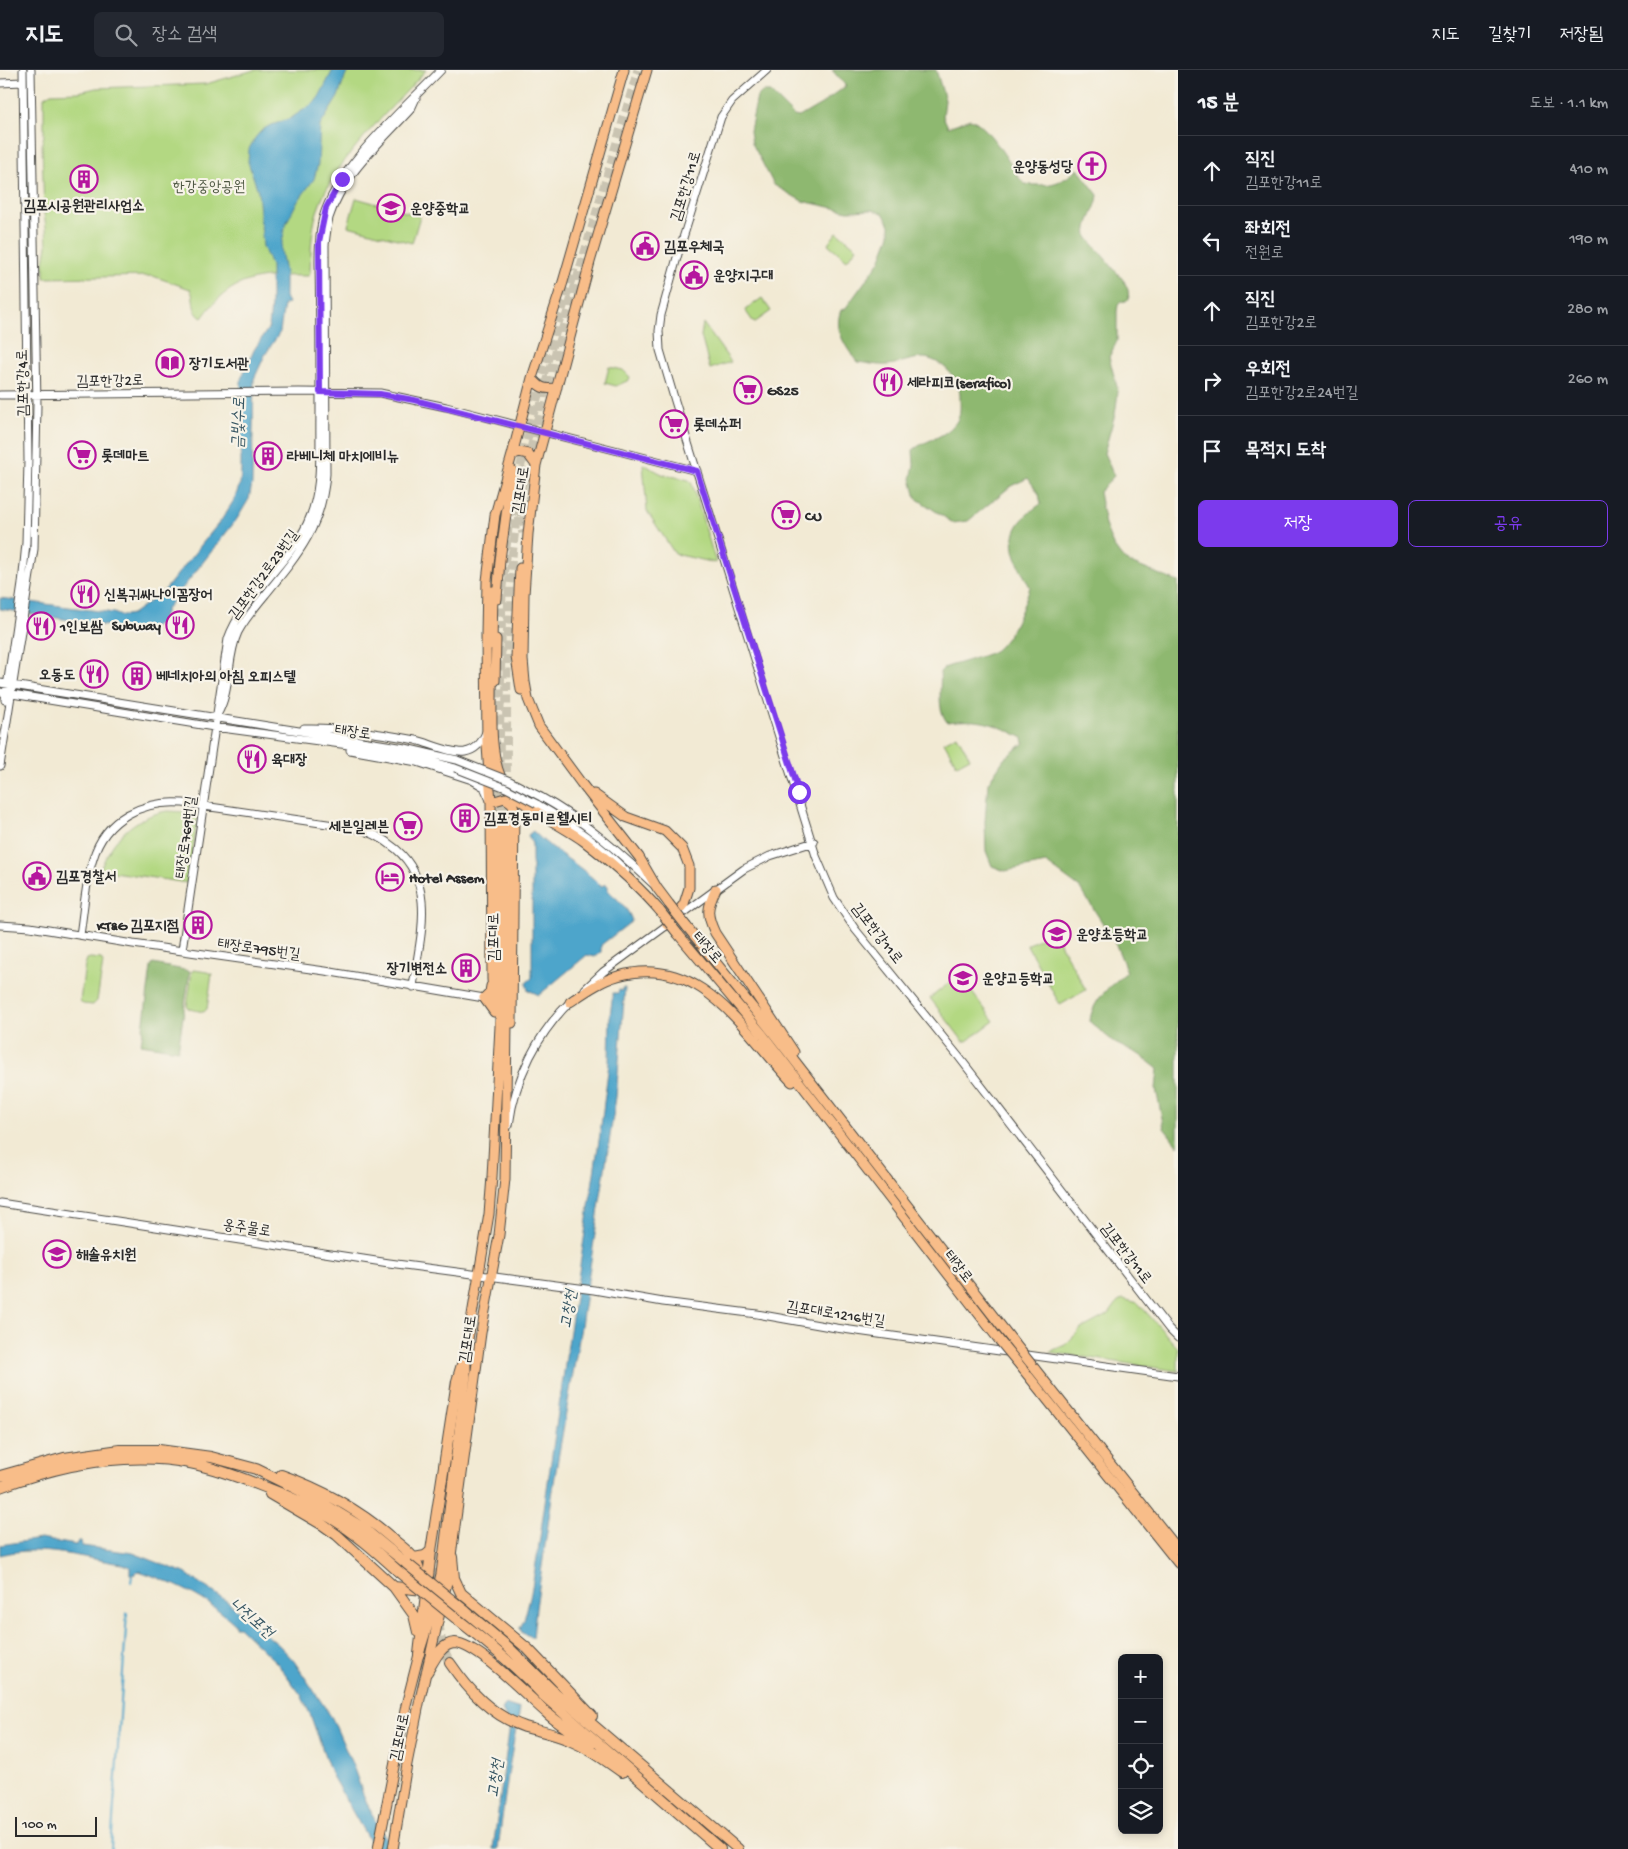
<!DOCTYPE html>
<html lang="ko">
<head>
<meta charset="utf-8">
<style>
	:root { --surface:#171b24; --page:#242831; --text:#f1f3f6; --muted:#9ea1a6; --line:#363941; --accent:#7c3aed }
	body { margin:0; font-family:"Gochi Hand","Poor Story",sans-serif; background:var(--page); color:var(--text) }
	.controls { position:absolute; right:15px; bottom:15px; display:grid; overflow:hidden; border-radius:8px; box-shadow:0 2px 8px #0003 }
	.controls button { width:45px; height:45px; display:grid; place-items:center; padding:0; border:0; border-bottom:1px solid var(--line); background:var(--surface); color:var(--text); font:25px sans-serif }
	.scale { position:absolute; left:15px; bottom:12px; width:82px; box-sizing:border-box; padding-left:5px; border:2px solid #2b2b2b; border-top:0; font-size:14px; line-height:18px; white-space:nowrap; color:#2b2b2b; -webkit-text-stroke:4px #f7f3e8; paint-order:stroke }
	.stop { position:absolute; width:15px; height:15px; margin:-11px; border:4px solid #7c3aed; border-radius:50%; background:#fff }
	.stop.end { background:#7c3aed; border-color:#fff; box-shadow:0 1px 5px #0008 }
	.list { margin:0; padding:0; list-style:none }
	h2 { display:flex; justify-content:space-between; align-items:center; height:65px; margin:0; padding:0 20px; font-size:21px }
	h2 small { font-size:16px; font-weight:400; color:var(--muted) }
	.list li { display:grid; grid-template-columns:32px 1fr auto; gap:15px; align-items:center; box-sizing:border-box; height:70px; padding:0 20px; border-top:1px solid var(--line) }
	.list b { display:block; font-size:19px; white-space:nowrap }
	.list p { margin:0; font-size:16px; white-space:nowrap; color:var(--muted) }
	.list em { font-size:16px; font-style:normal; color:var(--muted) }
	.actions { display:flex; gap:10px; padding:15px 20px }
	.actions a { flex:1; padding:11px 0; border:1px solid var(--accent); border-radius:8px; text-align:center; font-size:18px; color:var(--accent) }
	.actions .main { background:var(--accent); color:#fff }
	.icon { flex:none; width:28px; height:28px; fill:none; stroke:currentColor; stroke-width:2; stroke-linecap:round; stroke-linejoin:round }
	.map { position:relative; flex:none; width:1178px; height:1779px; overflow:hidden }
	header { display:flex; align-items:center; gap:30px; box-sizing:border-box; height:70px; padding:0 25px; background:var(--surface); border-bottom:1px solid var(--line) }
	header strong { font-size:24px }
	nav { display:flex; gap:28px; margin-inline-start:auto; font-size:18px }
	.search { width:350px; height:45px; background:var(--page); display:flex; align-items:center; gap:12px; box-sizing:border-box; padding:0 18px; border-radius:8px; color:var(--muted); font-size:19px }
	main { display:flex }
	aside { flex:1; background:var(--surface) }
	.map>svg:first-child { display:block }
</style>
</head>
<body>
<header>
<strong>지도</strong>
<div class="search"><svg class="icon" aria-label="search" viewBox="0 0 24 24"><circle cx="10" cy="10" r="6"/><path d="M15 15l6 6"/></svg>장소 검색</div>
<nav><a>지도</a><a>길찾기</a><a>저장됨</a></nav>
</header>
<main>
<div class="map">
<svg width="1178" height="1779" viewBox="0 0 1178 1779">
	<rect width="100%" height="100%" fill="#f7f3e8"/>
	<filter id="ink" filterUnits="userSpaceOnUse"><feTurbulence type="fractalNoise" baseFrequency=".02" numOctaves="2"/><feDisplacementMap in="SourceGraphic" scale="10" xChannelSelector="R" yChannelSelector="G"/><feConvolveMatrix kernelMatrix="1 2 1 2 8 2 1 2 1" color-interpolation-filters="sRGB"/></filter>
	<filter id="wash" filterUnits="userSpaceOnUse"><feTurbulence type="fractalNoise" baseFrequency=".0096" numOctaves="4" result="noise"/><feDisplacementMap in="SourceGraphic" scale="20" xChannelSelector="R" yChannelSelector="G"/><feGaussianBlur stdDeviation="1.12" result="paint"/><feColorMatrix in="noise" values="0 0 0 0 0 0 0 0 0 0 0 0 0 0 0 0 0 1.4 0 .05"/><feComposite in="paint" operator="in"/></filter>
	<g filter="url(#wash)">
		<rect width="100%" height="100%" fill="#f2ead4"/>
		<path fill="#b3d882" stroke="#6f8256" d="M254,0H426C390,42 334,88 317,142C311,161 311,183 310,203L308,206C260,205 232,206 202,248C190,241 196,229 190,219L153,206L44,208V192L47,176L46,157L44,144L42,74L44,65V27L51,23L79,22L96,18L206,14Z
			M356,128L420,146L412,173L348,156Z
			M837,162L857,178L847,190L828,174Z
			M762,228L771,241L754,253L745,240Z
			M703,253L731,292L710,299L701,266Z
			M609,297L623,300L630,307L629,310L616,316L605,313Z
			M643,394L662,404L689,410L692,414L716,493L675,484L647,441Z
			M957,665L970,688L957,695L944,672Z
			M167,741L186,742L198,745L188,813L100,800C112,769 133,747 167,741Z
			M1053,861L1086,920L1060,935L1027,875Z
			M90,888L101,889L103,893L97,931L93,935L83,934L80,931L85,895L87,889Z
			M194,900L207,902L212,904L207,939L204,942L189,939L187,936L192,901Z
			M957,907L961,908L994,951L967,971H963L930,928Z
			M1123,1229L1138,1233L1178,1278V1301L1049,1282L1065,1275L1081,1259L1109,1244L1117,1233Z"/>
		<path fill="#8eb870" stroke="#5c724e" d="M832,0H936L945,30L943,46L948,57L970,49C987,53 1010,94 1020,109L1025,114C1048,117 1061,114 1078,99L1098,125C1097,140 1084,152 1087,167L1124,211L1128,220L1129,230L1121,232L1118,235L1117,241V271L1109,287L1118,321L1117,330L1115,344L1104,383L1114,406L1099,422L1105,455L1113,475L1121,486L1128,492L1178,512V1076L1164,1058L1156,1019L1158,999L1140,985L1115,973L1090,952C1091,931 1112,914 1127,902L1115,872L1080,818L1046,793L1005,801L992,796L986,781L985,752L988,713L1004,689L1024,673L1023,668C994,653 980,648 947,652C936,637 942,619 940,602L944,598C954,594 990,585 996,580C1013,566 1023,537 1030,517C1011,482 1001,460 1041,434L1039,424L1028,408L1011,416L968,451L953,453L916,428L911,409L914,395L913,380C925,370 941,369 952,357C962,348 960,338 960,325C959,308 943,291 925,288C914,287 899,294 888,295C878,296 867,293 857,292C846,277 833,260 841,240L845,239L880,191L890,165V155L883,143L872,140L848,141L802,131L774,115L752,73L750,61L757,27L762,22H770L794,46L799,47L823,33L846,16Z
			M153,894L190,901L178,980L141,974L151,897Z"/>
		<path fill="#4ea5cb" stroke="#3c687b" d="M333,0H349L345,7L338,27L320,56L318,94L314,109L296,134L285,156L281,179L285,203V227L288,233L284,234L280,262L265,285L254,309L252,414L249,429L237,449L167,538L160,554L152,558L141,561L120,558L0,539V528L114,543L121,546L132,544L164,521L222,449L234,430L240,414L241,400V309L254,280L269,257L271,236V195L263,177L258,121L248,92L249,79L255,68L262,60L269,56L291,48L314,33L319,27Z
			M533,761C553,782 580,794 601,816L606,814L608,816V821C617,828 629,839 632,851L601,875V882L595,887L587,885L539,925L528,920L526,913L532,908V774L528,765Z
			M622,918H625L616,1027L579,1269L555,1406L536,1538L533,1567L522,1563L520,1558L524,1550L531,1523L538,1481L568,1274L600,1064L609,993L610,946L613,923H618L619,920L622,921Z
			M40,1469L76,1475L78,1471H81L82,1476L133,1483L185,1503L228,1532L280,1576L294,1591L332,1648L353,1696L363,1724L376,1753L394,1779H374L332,1706L310,1644L301,1625L278,1594L239,1557H235V1554C207,1528 174,1513 139,1501L136,1502L134,1505L130,1504V1497L122,1494C81,1488 42,1474 0,1485V1475Z
			M505,1634L520,1639C510,1686 504,1732 498,1779H493L510,1655L502,1640Z"/>
		<g fill="none" stroke-linecap="round" stroke-linejoin="round">
			<path stroke="#4ea5cb" stroke-width="2" d="M131,1512L132,1505
				M111,1779L127,1543"/>
		</g>
	</g>
	<g filter="url(#ink)">
		<g fill="none" stroke-linecap="round" stroke-linejoin="round">
			<path stroke="#cac4b2" stroke-width="9" stroke-dasharray="9 4.5" stroke-linecap="butt" d="M511,436L541,312L574,199
				M519,447L523,463
				M499,456L506,443
				M499,695L502,517L508,458
				M498,755L499,708
				M506,756L507,577L509,515L517,439L544,323L638,0"/>
			<path stroke="#cac4b2" stroke-width="10" stroke-dasharray="10 5" stroke-linecap="butt" d="M435,1484L436,1520
				M438,1552L442,1577L450,1593"/>
			<g stroke="#494844" stroke-width="9">
				<path id="minor" d="M767,0L732,31L721,47L678,184L661,245L659,261L660,280L675,331L816,786L834,828L855,859L959,987L1169,1259L1178,1268
					M0,13L23,12
					M0,325L299,322L380,323L446,337L697,401
					M0,613L405,678L457,690
					M0,622L214,657L378,679L404,683L455,698
					M5,630L22,514L26,473L28,391L23,0
					M217,645C232,620 226,588 238,562C245,549 255,537 265,525C298,485 322,457 326,404L325,175C326,166 327,157 329,148C343,104 381,72 411,39L416,28
					M304,658C341,657 380,663 416,670C429,673 452,684 465,682C476,680 482,673 486,662
					M350,680L417,692L472,710L484,717L489,728
					M0,696L34,479L37,335L31,0
					M541,727C583,750 618,781 653,814
					M537,734C570,753 599,773 626,801
					M0,855L30,857L133,874L325,901L484,928
					M80,865C84,840 85,813 93,789C105,748 143,730 183,733L355,758C371,761 384,769 396,779C438,815 419,870 413,917
					M182,880L228,569C242,528 288,495 307,454C324,419 319,379 320,342C320,292 320,243 319,193C319,178 319,163 323,148C337,96 404,39 441,0
					M585,919L603,902L744,799L770,786L814,772
					M509,1055C515,1008 538,962 573,929
					M0,1133L389,1193L594,1220L663,1232L757,1244L836,1258L1178,1306"/>
			</g>
			<g stroke="#494844" stroke-width="11">
				<path id="major" d="M647,0L590,192L536,395L528,464L524,525L523,590L525,612L528,629L539,656L581,713L639,787L657,818L669,834
					M532,308C539,317 545,321 557,317
					M512,385L519,382L528,384L536,395
					M520,498L516,587L521,620
					M497,529L500,490L512,400
					M492,575L493,521
					M492,606C493,638 488,677 501,708C513,734 561,754 585,772C611,792 638,815 660,841
					M495,611L496,569
					M594,724L626,747L665,761L682,778L689,796V818L684,834L667,855
					M491,732L505,728L512,733L514,738L512,953
					M716,819C707,838 706,844 715,863L794,982
					M687,857L770,959L1012,1270
					M678,864L763,965L999,1270
					M491,916L490,922L484,928L494,942
					M570,932C585,922 600,911 618,906C701,882 744,962 792,1012
					M494,938L492,909L491,732L487,676L486,565L487,511L495,445L512,385L532,308L563,212L624,0
					M1022,1298L1178,1493
					M1035,1299L1178,1479
					M378,1779L406,1635L419,1584L431,1545L441,1504L466,1306V1281L489,1144L492,1107L500,956L498,755
					M393,1779L407,1694L420,1629L448,1508L481,1263L499,1165L505,1109L507,952L506,756"/>
			</g>
			<g stroke="#494844" stroke-width="12">
				<path id="highway" d="M281,1405C324,1420 361,1441 395,1471C408,1482 424,1492 418,1511
					M0,1406L64,1388L120,1380H159L211,1387L256,1399L309,1425L363,1458L407,1494
					M0,1417C59,1395 127,1381 190,1393C215,1398 239,1407 262,1416C286,1425 309,1435 331,1448C356,1463 378,1483 399,1502
					M270,1424L323,1455L337,1465L394,1517L424,1520L438,1515L448,1508
					M452,1487L454,1508L461,1523L528,1579L592,1646
					M414,1488L425,1486L431,1481L457,1311L466,1281
					M394,1517L414,1545L418,1562
					M465,1541L507,1576L552,1620L738,1779
					M457,1549C488,1573 517,1597 544,1626L720,1779
					M419,1584L431,1481
					M450,1593C469,1621 492,1646 525,1657C540,1661 555,1664 569,1670C589,1678 605,1690 622,1702
					M427,1602C433,1592 441,1573 455,1573C478,1574 528,1627 547,1643C560,1655 576,1664 591,1674"/>
			</g>
			<use href="#minor" stroke="#fff" stroke-width="7"/>
			<use href="#major" stroke="#f8bd89" stroke-width="9"/>
			<use href="#highway" stroke="#f8bd89" stroke-width="10"/>
			<g stroke="#494844" stroke-width="9" stroke-linecap="butt">
				<path id="minor-bridge" d="M457,690L510,711L541,727
					M455,698L506,718L537,734"/>
			</g>
			<g stroke="#494844" stroke-width="11" stroke-linecap="butt">
				<path id="major-bridge" d="M669,834L687,857
					M660,841L678,864
					M999,1270L1022,1298
					M1012,1270L1035,1299"/>
			</g>
			<g stroke="#494844" stroke-width="12" stroke-linecap="butt">
				<path id="highway-bridge" d="M407,1494L465,1541
					M399,1502L457,1549"/>
			</g>
			<use href="#minor-bridge" stroke="#fff" stroke-width="7"/>
			<use href="#major-bridge" stroke="#f8bd89" stroke-width="9"/>
			<use href="#highway-bridge" stroke="#f8bd89" stroke-width="10"/>
		</g>
	</g>
	<g fill="none" stroke-linecap="round" stroke-linejoin="round" filter="url(#ink)">
		<path stroke="#7c3aed" stroke-width="6" d="M342,109L326,138L319,172L320,322L380,324L414,330L697,401L799,722"/>
	</g>
	<defs>
		<g id="church-ring" transform="scale(1.4375)"><circle r="9.5" fill="#f7f3e8" stroke="#b5179e" stroke-width="1.5"/><path d="M-1.2-6h2.4v3.5h3.3v2.4h-3.3V6h-2.4V-.1h-3.3v-2.4h3.3Z" fill="#b5179e"/></g>
		<g id="building-ring" transform="scale(1.4375)"><circle r="9.5" fill="#f7f3e8" stroke="#b5179e" stroke-width="1.5"/><path d="M-4-6H4V6H1V3H-1V6H-4ZM-2.5-4.3h1.7v1.8h-1.7ZM.8-4.3h1.7v1.8H.8ZM-2.5-1h1.7V.8h-1.7ZM.8-1h1.7V.8H.8Z" fill="#b5179e"/></g>
		<g id="school-ring" transform="scale(1.4375)"><circle r="9.5" fill="#f7f3e8" stroke="#b5179e" stroke-width="1.5"/><path d="M0-5L7-2L0 1L-7-2ZM-4 1L0 2.5L4 1V4Q0 6-4 4Z" fill="#b5179e"/></g>
		<g id="civic-ring" transform="scale(1.4375)"><circle r="9.5" fill="#f7f3e8" stroke="#b5179e" stroke-width="1.5"/><path d="M-.6-6.5H3V-4.5H.6V-3L4-1V1h2V6H-6V1h2V-1L-.6-3ZM-1.2 2.5V6h2.4V2.5Z" fill="#b5179e"/></g>
		<g id="library-ring" transform="scale(1.4375)"><circle r="9.5" fill="#f7f3e8" stroke="#b5179e" stroke-width="1.5"/><path d="M-6-4Q-3-5.5-.7-3.5V5Q-3 3-6 4ZM6-4Q3-5.5 .7-3.5V5Q3 3 6 4Z" fill="#b5179e"/></g>
		<g id="restaurant-ring" transform="scale(1.4375)"><circle r="9.5" fill="#f7f3e8" stroke="#b5179e" stroke-width="1.5"/><path d="M-5-6h1v4h1v-4h1v4h1v-4h1v5L-1.5 .5V6h-2V.5L-5-1ZM5-6V6H3V1.5H1.5Q1.5-4 5-6Z" fill="#b5179e"/></g>
		<g id="supermarket-ring" transform="scale(1.4375)"><circle r="9.5" fill="#f7f3e8" stroke="#b5179e" stroke-width="1.5"/><path d="M-6-5.5h2.5l.6 2H6L4.5 2H-2.5L-4.4-4H-6ZM-1.5 3.2a1.3 1.3 0 1 0 .1 0ZM3 3.2a1.3 1.3 0 1 0 .1 0Z" fill="#b5179e"/></g>
		<g id="hotel-ring" transform="scale(1.4375)"><circle r="9.5" fill="#f7f3e8" stroke="#b5179e" stroke-width="1.5"/><path d="M-6-4.5h1.5V1H6V5H4.5V3h-9V5H-6ZM-4 0a1.8 1.8 0 1 1 3.6 0ZM.5 0V-2.5h3Q6-2.5 6 0Z" fill="#b5179e"/></g>
	</defs>
	<g fill-rule="evenodd">
		<use href="#church-ring" x="1092" y="96"/>
		<use href="#building-ring" x="84" y="109"/>
		<use href="#school-ring" x="391" y="138"/>
		<use href="#civic-ring" x="645" y="176"/>
		<use href="#civic-ring" x="694" y="205"/>
		<use href="#library-ring" x="170" y="293"/>
		<use href="#restaurant-ring" x="888" y="312"/>
		<use href="#supermarket-ring" x="748" y="320"/>
		<use href="#supermarket-ring" x="674" y="354"/>
		<use href="#supermarket-ring" x="82" y="385"/>
		<use href="#building-ring" x="268" y="386"/>
		<use href="#supermarket-ring" x="786" y="445"/>
		<use href="#restaurant-ring" x="85" y="524"/>
		<use href="#restaurant-ring" x="180" y="555"/>
		<use href="#restaurant-ring" x="41" y="556"/>
		<use href="#restaurant-ring" x="94" y="604"/>
		<use href="#building-ring" x="137" y="606"/>
		<use href="#restaurant-ring" x="252" y="689"/>
		<use href="#building-ring" x="465" y="748"/>
		<use href="#supermarket-ring" x="408" y="756"/>
		<use href="#civic-ring" x="37" y="806"/>
		<use href="#hotel-ring" x="390" y="807"/>
		<use href="#building-ring" x="198" y="855"/>
		<use href="#school-ring" x="1057" y="864"/>
		<use href="#building-ring" x="466" y="898"/>
		<use href="#school-ring" x="963" y="908"/>
		<use href="#school-ring" x="57" y="1184"/>
	</g>
	<g text-anchor="middle" stroke-width="4.5" stroke-linejoin="round" paint-order="stroke">
		<g font-size="15" font-weight="bold" fill="#2b2b2b" stroke="#f7f3e8" text-anchor="start">
			<text x="1073" y="101" text-anchor="end">운양동성당</text>
			<text x="84" y="140" text-anchor="middle">김포시공원관리사업소</text>
			<text x="410" y="143">운양중학교</text>
			<text x="664" y="181">김포우체국</text>
			<text x="713" y="210">운양지구대</text>
			<text x="189" y="298">장기도서관</text>
			<text x="907" y="317">세라피코(serafico)</text>
			<text x="767" y="325">GS25</text>
			<text x="693" y="359">롯데슈퍼</text>
			<text x="101" y="390">롯데마트</text>
			<text x="287" y="391">라베니체 마치에비뉴</text>
			<text x="805" y="450">CU</text>
			<text x="104" y="529">신복귀싸나이꼼장어</text>
			<text x="161" y="560" text-anchor="end">Subway</text>
			<text x="60" y="561">1인보쌈</text>
			<text x="75" y="609" text-anchor="end">오동도</text>
			<text x="156" y="611">베네치아의 아침 오피스텔</text>
			<text x="271" y="694">육대장</text>
			<text x="484" y="753">김포경동미르웰시티</text>
			<text x="389" y="761" text-anchor="end">세븐일레븐</text>
			<text x="56" y="811">김포경찰서</text>
			<text x="409" y="812">Hotel Assem</text>
			<text x="179" y="860" text-anchor="end">KT&amp;G 김포지점</text>
			<text x="1076" y="869">운양초등학교</text>
			<text x="447" y="903" text-anchor="end">장기변전소</text>
			<text x="982" y="913">운양고등학교</text>
			<text x="76" y="1189">해솔유치원</text>
		</g>
		<g font-size="15" fill="#4d5641" stroke="#f7f3e8">
			<text x="209" y="121">한강중앙공원</text>
		</g>
		<g font-size="15" fill="#2b2b2b" stroke="#f7f3e8">
			<text transform="translate(685 116) rotate(-73)" y="5">김포한강11로</text>
			<text transform="translate(110 310) rotate(-1)" y="5">김포한강2로</text>
			<text transform="translate(22 313) rotate(-91)" y="5">김포한강4로</text>
			<text transform="translate(520 420) rotate(-82)" y="5">김포대로</text>
			<text transform="translate(263 504) rotate(-54)" y="5">김포한강2로23번길</text>
			<text transform="translate(353 661) rotate(8)" y="5">태장로</text>
			<text transform="translate(185 767) rotate(-82)" y="5">태장로769번길</text>
			<text transform="translate(878 863) rotate(52)" y="5">김포한강11로</text>
			<text transform="translate(493 867) rotate(-90)" y="5">김포대로</text>
			<text transform="translate(708 877) rotate(49)" y="5">태장로</text>
			<text transform="translate(259 878) rotate(8)" y="5">태장로795번길</text>
			<text transform="translate(247 1157) rotate(9)" y="5">옹주물로</text>
			<text transform="translate(1127 1183) rotate(52)" y="5">김포한강11로</text>
			<text transform="translate(959 1196) rotate(52)" y="5">태장로</text>
			<text transform="translate(836 1243) rotate(9)" y="5">김포대로1216번길</text>
			<text transform="translate(467 1269) rotate(-82)" y="5">김포대로</text>
			<text transform="translate(399 1667) rotate(-79)" y="5">김포대로</text>
		</g>
		<g font-size="16" font-style="italic" fill="#375663" stroke="#f7f3e8">
			<text transform="translate(237 353) rotate(-88)" y="6">금빛수로</text>
			<text transform="translate(567 1239) rotate(-81)" y="6">고창천</text>
			<text transform="translate(253 1547) rotate(41)" y="6">나진포천</text>
			<text transform="translate(494 1708) rotate(-82)" y="6">고창천</text>
		</g>
	</g>
</svg>
<div class="controls">
<button>+</button>
<button>−</button>
<button><svg class="icon" aria-label="locate" viewBox="0 0 24 24"><circle cx="12" cy="12" r="6"/><path d="M12 2v4M12 18v4M2 12h4M18 12h4"/></svg></button>
<button><svg class="icon" aria-label="layers" viewBox="0 0 24 24"><path d="M12 4l9 5-9 5-9-5zM3 14l9 5 9-5"/></svg></button>
</div>
<div class="scale">100 m</div>
<div class="stop" style="left:799px;top:722px"></div>
<div class="stop end" style="left:342px;top:109px"></div>
</div>
<aside>
<h2>15 분<small>도보 · 1.1 km</small></h2>
<ul class="list">
<li><svg class="icon" aria-label="ahead" viewBox="0 0 24 24"><path d="M12 20V5M6 11l6-6 6 6"/></svg><div><b>직진</b><p>김포한강11로</p></div><em>410 m</em></li>
<li><svg class="icon" aria-label="left" viewBox="0 0 24 24"><path d="M17 20v-9H6M10 6l-5 5 5 5"/></svg><div><b>좌회전</b><p>전원로</p></div><em>190 m</em></li>
<li><svg class="icon" aria-label="ahead" viewBox="0 0 24 24"><path d="M12 20V5M6 11l6-6 6 6"/></svg><div><b>직진</b><p>김포한강2로</p></div><em>280 m</em></li>
<li><svg class="icon" aria-label="right" viewBox="0 0 24 24"><path d="M7 20v-9h11M14 6l5 5-5 5"/></svg><div><b>우회전</b><p>김포한강2로24번길</p></div><em>260 m</em></li>
<li><svg class="icon" aria-label="arrive" viewBox="0 0 24 24"><path d="M6 21V4h12l-3 4 3 4H6"/></svg><div><b>목적지 도착</b></div></li>
</ul>
<div class="actions"><a class="main">저장</a><a>공유</a></div>
</aside>
</main>
</body>
</html>
